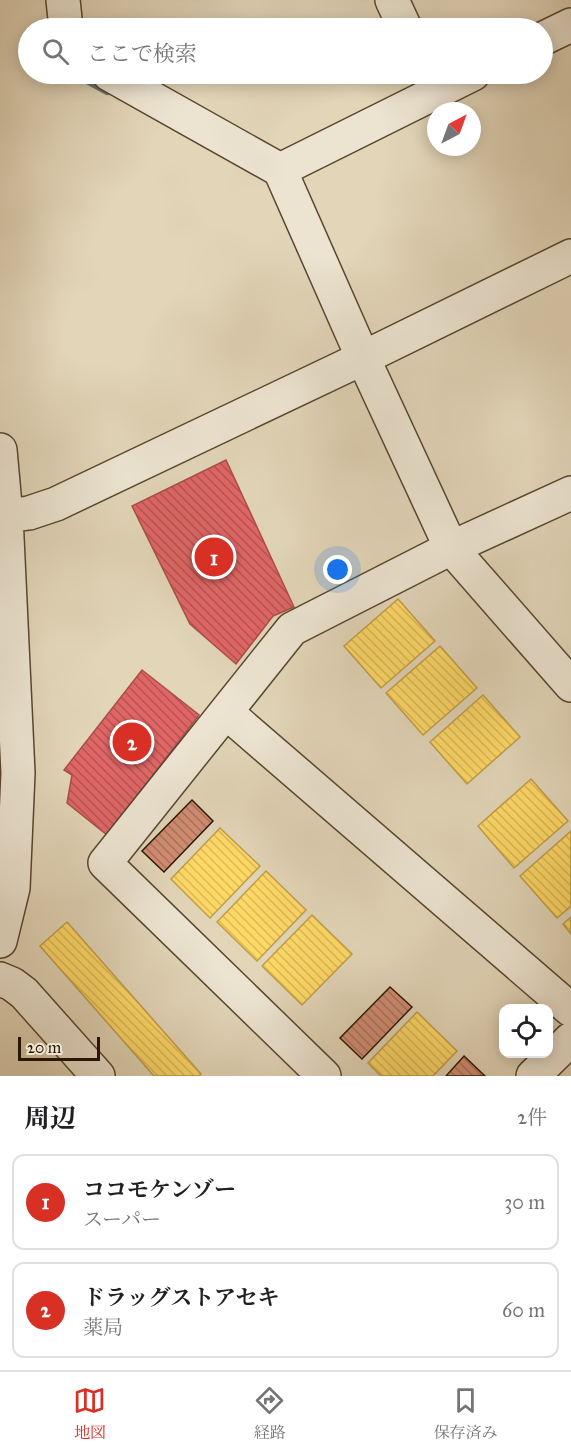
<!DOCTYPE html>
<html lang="ja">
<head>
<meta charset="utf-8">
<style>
	:root { --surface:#fff; --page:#f2f2f2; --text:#202124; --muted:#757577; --line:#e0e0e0; --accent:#d93025 }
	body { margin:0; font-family:"IM FELL Great Primer","Noto Serif JP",serif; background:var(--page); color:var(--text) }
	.controls { position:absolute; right:18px; bottom:18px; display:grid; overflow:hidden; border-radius:12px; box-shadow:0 3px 15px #0003 }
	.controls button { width:54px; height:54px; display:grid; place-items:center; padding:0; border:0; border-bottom:2px solid var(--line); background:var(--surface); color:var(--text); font:30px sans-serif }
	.compass { position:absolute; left:427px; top:102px; width:54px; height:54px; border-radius:50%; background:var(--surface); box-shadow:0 3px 15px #0003; rotate:41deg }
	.scale { position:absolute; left:18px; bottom:15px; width:82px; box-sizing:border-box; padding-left:6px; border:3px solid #2a1601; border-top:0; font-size:16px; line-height:21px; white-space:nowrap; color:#2a1601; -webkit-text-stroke:4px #ece4d1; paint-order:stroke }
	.you { position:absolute; left:338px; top:570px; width:21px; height:21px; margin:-15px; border:4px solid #fff; border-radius:50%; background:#1a73e8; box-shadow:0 0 0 9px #1a73e833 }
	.badge { display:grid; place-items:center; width:39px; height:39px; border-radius:50%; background:var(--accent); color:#fff; font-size:20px; font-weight:700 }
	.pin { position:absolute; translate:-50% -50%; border:3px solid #fff; box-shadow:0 2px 6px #0006 }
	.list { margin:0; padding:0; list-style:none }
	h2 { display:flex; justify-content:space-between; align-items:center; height:78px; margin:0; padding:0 24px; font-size:26px }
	h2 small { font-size:20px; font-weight:400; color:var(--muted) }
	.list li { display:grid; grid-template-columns:39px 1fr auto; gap:18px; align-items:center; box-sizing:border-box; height:96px; margin:0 12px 12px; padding:0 12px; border:2px solid var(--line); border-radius:12px }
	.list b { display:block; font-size:22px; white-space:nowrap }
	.list p { margin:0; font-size:20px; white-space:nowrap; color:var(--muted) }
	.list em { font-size:20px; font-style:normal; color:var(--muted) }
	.icon { flex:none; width:33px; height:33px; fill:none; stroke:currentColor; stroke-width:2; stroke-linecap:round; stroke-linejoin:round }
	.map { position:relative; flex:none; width:571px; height:1076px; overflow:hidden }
	.search { position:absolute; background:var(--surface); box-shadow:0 3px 15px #0003; left:18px; right:18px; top:18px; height:66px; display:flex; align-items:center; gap:15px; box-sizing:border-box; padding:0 21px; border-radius:33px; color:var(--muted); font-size:22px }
	.sheet { height:294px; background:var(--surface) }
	nav { display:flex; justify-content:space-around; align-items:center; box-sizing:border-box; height:84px; border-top:2px solid var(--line); background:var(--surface); font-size:16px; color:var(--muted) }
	nav a { display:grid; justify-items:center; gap:3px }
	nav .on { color:var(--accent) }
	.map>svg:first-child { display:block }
</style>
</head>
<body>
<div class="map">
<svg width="571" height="1076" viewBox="0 0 571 1076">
	<defs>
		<pattern id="homes-back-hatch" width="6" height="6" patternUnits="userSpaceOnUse" patternTransform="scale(1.5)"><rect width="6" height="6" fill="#ffd966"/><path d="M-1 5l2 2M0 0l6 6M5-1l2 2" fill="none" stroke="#dbba57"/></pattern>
		<pattern id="shops-back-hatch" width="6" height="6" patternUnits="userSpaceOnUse" patternTransform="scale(1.5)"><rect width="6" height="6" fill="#e06666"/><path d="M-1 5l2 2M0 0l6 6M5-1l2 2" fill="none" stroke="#b65352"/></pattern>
		<pattern id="building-back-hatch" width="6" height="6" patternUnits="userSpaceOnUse" patternTransform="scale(1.5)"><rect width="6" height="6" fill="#d28d74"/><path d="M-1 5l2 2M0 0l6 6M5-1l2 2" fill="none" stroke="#ab725d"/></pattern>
	</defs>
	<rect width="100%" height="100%" fill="#e2d5b8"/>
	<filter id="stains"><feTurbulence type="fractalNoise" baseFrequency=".00333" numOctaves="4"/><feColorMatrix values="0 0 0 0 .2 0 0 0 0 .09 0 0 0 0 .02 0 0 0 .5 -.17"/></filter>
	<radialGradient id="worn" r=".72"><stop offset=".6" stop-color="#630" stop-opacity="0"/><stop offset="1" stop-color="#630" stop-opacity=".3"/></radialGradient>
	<path fill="url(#homes-back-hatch)" stroke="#bf9e48" stroke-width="1.5" d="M398,599L435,641L381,688L344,646Z
		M440,646L477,688L423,735L386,693Z
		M483,695L520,737L467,784L430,742Z
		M531,779L568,821L514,868L478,826Z
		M220,828L260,866L210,918L171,879Z
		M571,831V906L557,918L520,876Z
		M266,871L306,910L257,961L217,922Z
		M312,915L352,954L302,1005L262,966Z
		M571,917V934L563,924Z
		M67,922L201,1074L199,1076H154L40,946Z
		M417,1012L457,1051L433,1076H381L368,1063Z"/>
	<path fill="url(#shops-back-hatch)" stroke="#a94e48" stroke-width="1.5" d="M226,460L294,607L273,616L236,664L190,624L132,506Z
		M142,670L199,715L107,835L67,803L72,775L64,770Z"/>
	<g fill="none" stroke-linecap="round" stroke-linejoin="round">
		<path stroke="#6d7670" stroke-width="8" d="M76,74L107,91"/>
	</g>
	<path fill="url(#building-back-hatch)" stroke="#2a1601" stroke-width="1.5" d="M192,800L213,821L164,872L142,851Z
		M390,987L412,1007L362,1059L340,1038Z
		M464,1056L485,1076H446Z"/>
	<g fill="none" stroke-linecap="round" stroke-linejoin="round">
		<g stroke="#58462f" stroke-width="36">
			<path id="minor" d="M63,0L66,28
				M392,0L405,28
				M542,39L571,25
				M109,74L280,170
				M473,74L280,170L363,358L451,548L571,685
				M0,450L6,516L18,773L13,888L0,941
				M6,516L29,513L56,504L363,358L571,256
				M226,712L571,1010
				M0,979L12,984L24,993L98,1076
				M324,1076L105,863L292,629L451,548L571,493
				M533,1076L571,1039"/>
		</g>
		<use href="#minor" stroke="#ece4d1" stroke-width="33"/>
	</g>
	<rect width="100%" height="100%" filter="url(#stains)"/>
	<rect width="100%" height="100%" fill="url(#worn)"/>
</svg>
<div class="controls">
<button><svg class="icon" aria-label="locate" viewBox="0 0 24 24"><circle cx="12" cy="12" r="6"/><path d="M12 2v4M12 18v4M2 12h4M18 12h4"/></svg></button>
</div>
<svg class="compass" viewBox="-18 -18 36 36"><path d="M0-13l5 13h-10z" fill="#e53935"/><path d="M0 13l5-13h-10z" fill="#757577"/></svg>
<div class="scale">20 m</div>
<div class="you"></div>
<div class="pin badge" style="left:214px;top:557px">1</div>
<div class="pin badge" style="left:132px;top:742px">2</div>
<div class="search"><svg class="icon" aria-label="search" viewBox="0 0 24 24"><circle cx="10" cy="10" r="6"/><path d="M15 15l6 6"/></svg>ここで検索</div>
</div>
<section class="sheet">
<h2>周辺<small>2件</small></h2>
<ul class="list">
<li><span class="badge">1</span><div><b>ココモケンゾー</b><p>スーパー</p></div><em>30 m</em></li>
<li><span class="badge">2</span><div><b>ドラッグストアセキ</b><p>薬局</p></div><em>60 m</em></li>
</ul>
</section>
<nav>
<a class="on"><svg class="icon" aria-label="map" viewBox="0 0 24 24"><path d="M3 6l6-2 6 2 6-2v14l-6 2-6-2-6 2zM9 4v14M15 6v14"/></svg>地図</a>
<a><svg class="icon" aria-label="directions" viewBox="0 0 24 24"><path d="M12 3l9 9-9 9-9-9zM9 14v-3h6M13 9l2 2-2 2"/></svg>経路</a>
<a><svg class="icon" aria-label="saved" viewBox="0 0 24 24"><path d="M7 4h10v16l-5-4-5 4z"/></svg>保存済み</a>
</nav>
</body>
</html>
